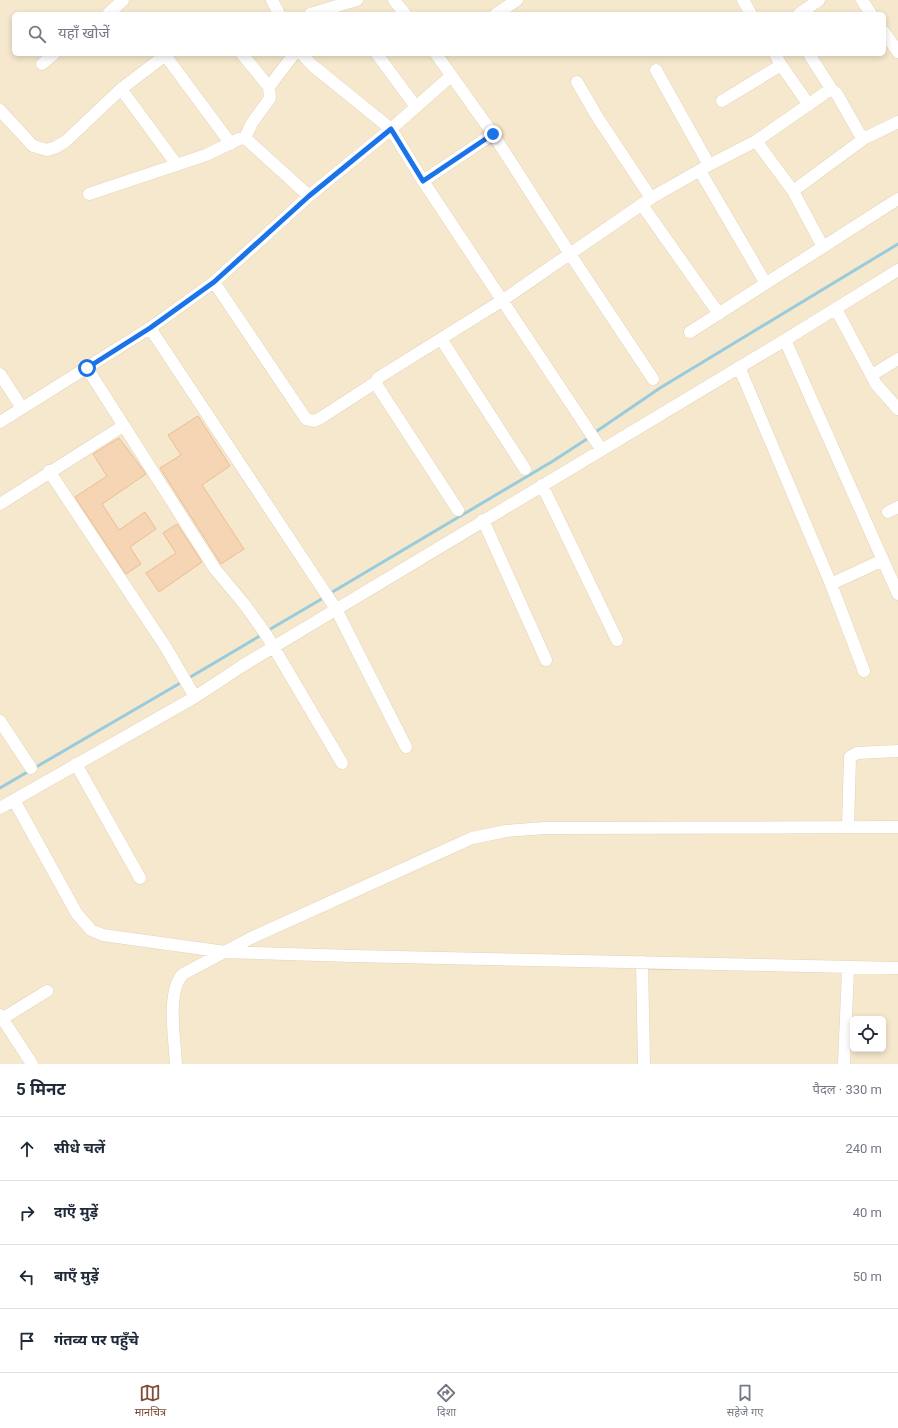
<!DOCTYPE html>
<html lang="hi">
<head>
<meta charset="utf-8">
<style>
	:root { --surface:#fff; --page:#f6f6f7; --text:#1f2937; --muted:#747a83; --line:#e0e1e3; --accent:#7f4b38 }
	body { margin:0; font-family:Roboto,"Noto Sans Devanagari",sans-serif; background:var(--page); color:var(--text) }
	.controls { position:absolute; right:12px; bottom:12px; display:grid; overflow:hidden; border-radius:6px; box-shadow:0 2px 6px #0003 }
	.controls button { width:36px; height:36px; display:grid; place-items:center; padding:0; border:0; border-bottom:1px solid var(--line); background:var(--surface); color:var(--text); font:20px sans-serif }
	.stop { position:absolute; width:12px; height:12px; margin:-9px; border:3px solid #1a73e8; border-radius:50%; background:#fff }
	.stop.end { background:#1a73e8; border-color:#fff; box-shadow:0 1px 4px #0008 }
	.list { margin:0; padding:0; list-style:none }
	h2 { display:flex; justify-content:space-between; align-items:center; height:52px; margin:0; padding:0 16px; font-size:17px }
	h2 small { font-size:13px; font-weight:400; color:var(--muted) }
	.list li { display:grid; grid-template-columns:26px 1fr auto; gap:12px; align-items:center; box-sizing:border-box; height:64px; padding:0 16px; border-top:1px solid var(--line) }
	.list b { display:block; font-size:15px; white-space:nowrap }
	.list em { font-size:13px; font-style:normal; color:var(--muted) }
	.icon { flex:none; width:22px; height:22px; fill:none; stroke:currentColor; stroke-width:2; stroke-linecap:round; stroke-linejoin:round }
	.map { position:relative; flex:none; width:898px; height:1064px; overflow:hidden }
	.search { position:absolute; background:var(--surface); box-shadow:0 2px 6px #0003; left:12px; right:12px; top:12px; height:44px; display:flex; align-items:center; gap:10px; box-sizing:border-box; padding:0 14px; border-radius:6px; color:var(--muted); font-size:15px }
	.sheet { height:308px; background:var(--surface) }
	nav { display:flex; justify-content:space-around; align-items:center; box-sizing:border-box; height:56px; border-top:1px solid var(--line); background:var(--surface); font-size:11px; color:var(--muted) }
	nav a { display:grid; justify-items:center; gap:2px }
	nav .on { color:var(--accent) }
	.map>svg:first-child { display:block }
</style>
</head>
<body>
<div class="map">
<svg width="898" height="1064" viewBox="0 0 898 1064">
	<rect width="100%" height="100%" fill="#fef5e0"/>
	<path fill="#f6e8cd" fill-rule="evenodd" d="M0,0H898V1064H0ZM14,14H884V54H14ZM853,1019H883V1049H853Z"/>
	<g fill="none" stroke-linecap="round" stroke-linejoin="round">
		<path stroke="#98cbdc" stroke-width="3" d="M594,433L660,388L898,244
			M329,594L553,461L590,437
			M267,631L325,597
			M187,679L263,634
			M0,788L182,682"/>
	</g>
	<path fill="#f6d5b5" stroke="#eabd94" d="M198,416L230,466L202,485L244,549L221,564L160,468L181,455L168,435Z
		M119,438L146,474L102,504L119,530L145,512L156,529L130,547L141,564L126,574L75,497L107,476L93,454Z
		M177,524L202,562L159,592L146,573L176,553L163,533Z"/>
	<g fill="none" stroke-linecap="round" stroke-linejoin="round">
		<g stroke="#e3d2bb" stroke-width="13">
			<path id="minor" d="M272,0L279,14
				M394,0L405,14
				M743,0L751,14
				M862,0L871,14
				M108,14L123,0
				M310,14L357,0
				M496,14L517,0
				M799,14L819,0
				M884,32L898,52
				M242,54L269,87L270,98L252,123L245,138
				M302,54L312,65L391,129L451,76
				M377,54L416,107
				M436,54L493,134
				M775,54L781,65
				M809,54L832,90
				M42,64L54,54
				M656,70L709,165
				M577,82L598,118L651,198
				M269,87L294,54
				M121,89L177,165
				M722,101L781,65L809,105
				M0,110L33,146L47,150L56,147L66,141L121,89L163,57L168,59L231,144
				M756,141L793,191L823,247
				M700,171L765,282
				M423,181L493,134L570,254L653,379
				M793,191L865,138
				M89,194L206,155L239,139L245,138L309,196
				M642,205L719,314
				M214,282L306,419L314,421L319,419L376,382
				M836,309L876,384L898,409
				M150,328L336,609L406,747
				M690,332L898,199
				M441,339L525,469
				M785,340L898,594
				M739,367L831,584
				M87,368L215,569L245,605L267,636L342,763
				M0,374L22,408
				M872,375L898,359
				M0,422L150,328L214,282L309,196L391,129L423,181L601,449
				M49,471L165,646L195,697
				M542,485L617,640
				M0,504L123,426
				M458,510L376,384L378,378L503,300L651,198L709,165L756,141L828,91L832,90L837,94L859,133L865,138L898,122
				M888,512L898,507
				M483,520L546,660
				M864,671L831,584L883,560
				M0,721L31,768
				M76,764L140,878
				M14,800L77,914L91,930L103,935L225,952L353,956L898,968
				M0,808L195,697L242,666L785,340L898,270
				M848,827L850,757L857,753L898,751
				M642,962L644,1064
				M0,1015L32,1064
				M0,1020L47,991
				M176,1064C175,1041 166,991 183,974L251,938L472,838L506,831L545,828L898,827
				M844,1064L848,969"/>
		</g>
		<use href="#minor" stroke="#fff" stroke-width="12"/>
	</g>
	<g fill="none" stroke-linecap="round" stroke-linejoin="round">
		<path stroke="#1a73e8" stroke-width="5" d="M87,368L150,328L214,282L309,196L391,129L423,181L493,134"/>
	</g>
</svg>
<div class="controls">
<button><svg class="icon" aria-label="locate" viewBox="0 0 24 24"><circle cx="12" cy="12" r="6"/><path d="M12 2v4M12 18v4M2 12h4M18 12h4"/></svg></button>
</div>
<div class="stop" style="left:87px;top:368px"></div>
<div class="stop end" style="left:493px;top:134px"></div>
<div class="search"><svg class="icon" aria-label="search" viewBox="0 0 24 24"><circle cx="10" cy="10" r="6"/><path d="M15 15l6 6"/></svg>यहाँ खोजें</div>
</div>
<section class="sheet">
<h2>5 मिनट<small>पैदल · 330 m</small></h2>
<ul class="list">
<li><svg class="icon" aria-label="ahead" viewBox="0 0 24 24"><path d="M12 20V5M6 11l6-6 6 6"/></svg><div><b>सीधे चलें</b></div><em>240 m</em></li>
<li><svg class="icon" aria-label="right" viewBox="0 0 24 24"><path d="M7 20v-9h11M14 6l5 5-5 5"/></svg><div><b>दाएँ मुड़ें</b></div><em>40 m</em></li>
<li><svg class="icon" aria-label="left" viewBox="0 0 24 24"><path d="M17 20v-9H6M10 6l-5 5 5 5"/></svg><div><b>बाएँ मुड़ें</b></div><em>50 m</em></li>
<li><svg class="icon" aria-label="arrive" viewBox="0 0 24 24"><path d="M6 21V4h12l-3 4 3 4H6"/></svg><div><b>गंतव्य पर पहुँचे</b></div></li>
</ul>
</section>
<nav>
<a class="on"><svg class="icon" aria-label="map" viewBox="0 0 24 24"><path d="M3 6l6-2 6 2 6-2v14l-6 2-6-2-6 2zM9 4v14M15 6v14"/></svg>मानचित्र</a>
<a><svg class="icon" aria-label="directions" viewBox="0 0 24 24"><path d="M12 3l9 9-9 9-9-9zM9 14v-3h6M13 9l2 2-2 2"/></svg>दिशा</a>
<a><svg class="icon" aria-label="saved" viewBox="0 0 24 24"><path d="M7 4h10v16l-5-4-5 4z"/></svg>सहेजे गए</a>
</nav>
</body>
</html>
